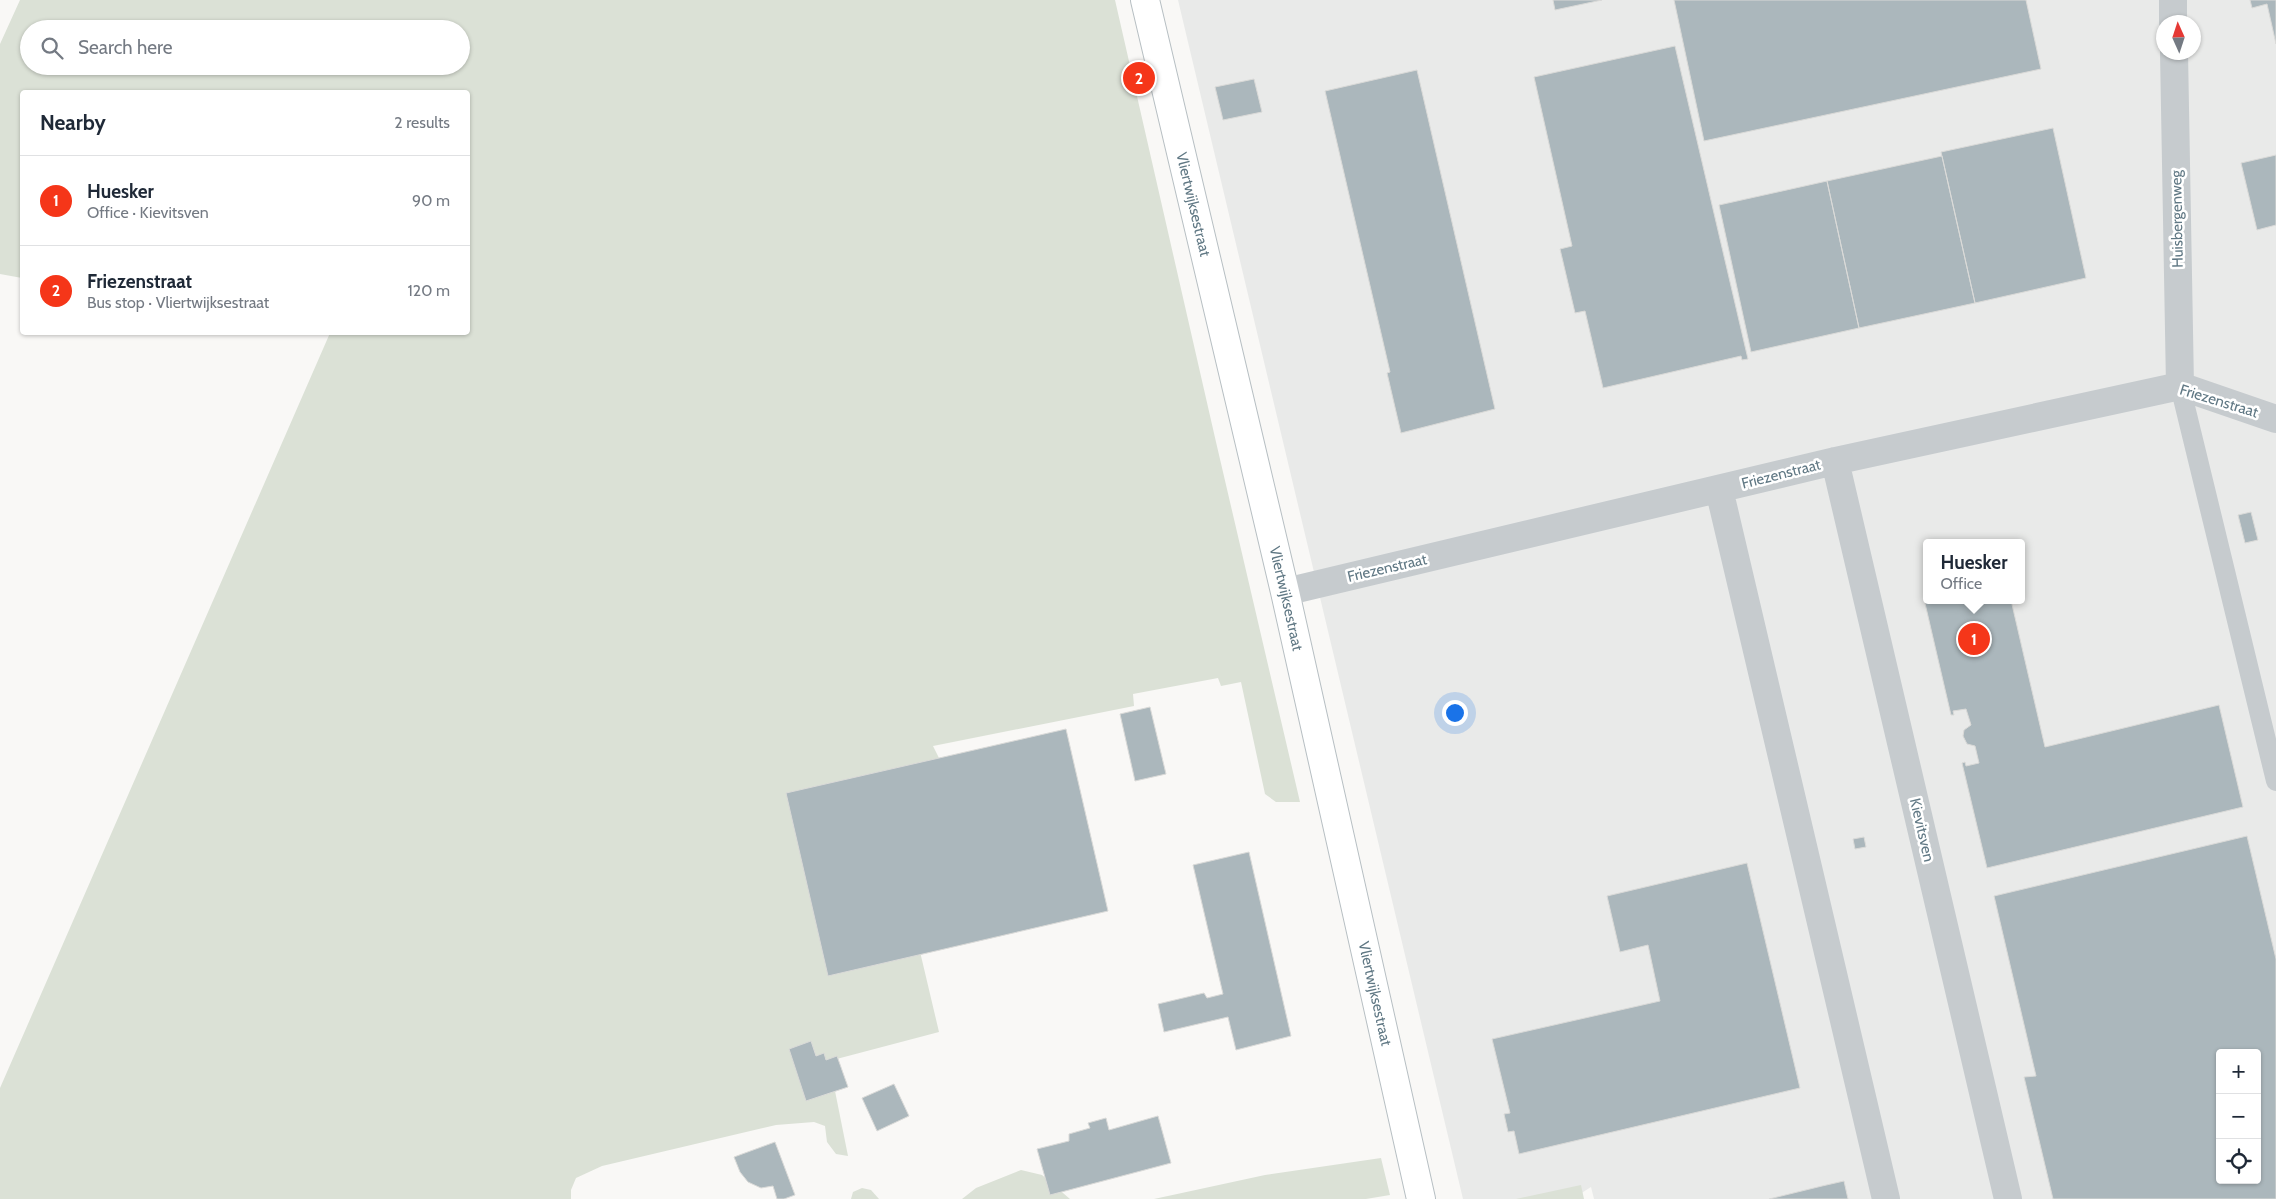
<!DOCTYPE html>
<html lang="en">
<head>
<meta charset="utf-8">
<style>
	:root { --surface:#fff; --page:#f6f6f7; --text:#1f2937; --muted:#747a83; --line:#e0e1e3; --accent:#f53619 }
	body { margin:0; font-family:Cabin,sans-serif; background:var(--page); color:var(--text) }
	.controls { position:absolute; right:15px; bottom:15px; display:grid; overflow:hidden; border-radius:5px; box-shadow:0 1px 4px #0004 }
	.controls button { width:45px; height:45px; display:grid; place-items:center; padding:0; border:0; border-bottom:1px solid var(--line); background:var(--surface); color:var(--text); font:25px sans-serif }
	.compass { position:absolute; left:2156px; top:15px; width:45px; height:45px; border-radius:50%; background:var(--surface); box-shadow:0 1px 4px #0004; rotate:357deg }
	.you { position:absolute; left:1454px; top:712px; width:18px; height:18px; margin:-12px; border:4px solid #fff; border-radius:50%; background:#1a73e8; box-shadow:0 0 0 8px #1a73e833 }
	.badge { display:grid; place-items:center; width:32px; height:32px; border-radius:50%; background:var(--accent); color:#fff; font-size:16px; font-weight:700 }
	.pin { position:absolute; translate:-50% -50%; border:2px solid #fff; box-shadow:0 1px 5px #0006 }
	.popup { position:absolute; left:1923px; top:539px; width:102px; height:65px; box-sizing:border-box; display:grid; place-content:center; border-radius:5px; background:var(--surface); filter:drop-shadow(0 1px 4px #0005); font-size:16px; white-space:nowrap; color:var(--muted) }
	.popup b { font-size:19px; color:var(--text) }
	.popup::after { content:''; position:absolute; left:50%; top:100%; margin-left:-10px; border:10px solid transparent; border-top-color:var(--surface) }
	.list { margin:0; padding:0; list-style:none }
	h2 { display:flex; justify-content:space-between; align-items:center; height:65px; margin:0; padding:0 20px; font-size:21px }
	h2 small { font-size:16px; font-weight:400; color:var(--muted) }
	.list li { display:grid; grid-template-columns:32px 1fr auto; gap:15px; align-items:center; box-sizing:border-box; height:90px; padding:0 20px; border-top:1px solid var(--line) }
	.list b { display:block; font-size:19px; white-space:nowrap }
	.list p { margin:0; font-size:16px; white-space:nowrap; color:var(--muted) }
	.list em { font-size:16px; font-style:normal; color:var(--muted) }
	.icon { flex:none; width:28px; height:28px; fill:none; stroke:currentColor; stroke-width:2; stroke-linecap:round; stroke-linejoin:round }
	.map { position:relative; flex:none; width:2276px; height:1199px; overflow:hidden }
	.search { position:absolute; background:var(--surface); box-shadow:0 1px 4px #0004; left:20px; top:20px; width:450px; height:55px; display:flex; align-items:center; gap:12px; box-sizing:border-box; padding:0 18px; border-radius:28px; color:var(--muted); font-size:19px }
	.panel { position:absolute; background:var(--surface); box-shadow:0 1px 4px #0004; left:20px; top:90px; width:450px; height:245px; border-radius:5px }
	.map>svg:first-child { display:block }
</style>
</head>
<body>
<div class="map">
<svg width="2276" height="1199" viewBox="0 0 2276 1199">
	<rect width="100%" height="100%" fill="#f9f8f6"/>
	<path fill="#e9eae9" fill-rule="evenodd" d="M1178,0H2276V1199H1594L1591,1187L1572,1199H1463ZM2164,22H2194V52H2164ZM1926,543H2022V600H1926ZM2220,1053H2257V1180H2220Z"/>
	<path fill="#dbe1d6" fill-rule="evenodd" d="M20,0H1115L1216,442L1300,802H1276L1265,794L1241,682L1221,686L1218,678L1133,694L1134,706L933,746L951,782L896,850L939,1032L829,1061L848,1156L836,1154L827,1142L825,1126L814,1122L776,1125L602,1166L576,1178L571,1190V1199H0V1088L330,333L468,332V92H22V278L0,274V44ZM29,29H461V66H29Z
		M1381,1158L1390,1195L1366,1199H1154L1265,1175Z
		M1021,1170L1042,1175L1070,1199H962L976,1188Z
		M1581,1185L1584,1199H1516Z
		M862,1188L871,1190L879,1199H851L853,1192Z"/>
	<path fill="#abb7bc" stroke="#dadad8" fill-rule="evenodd" d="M1553,0H1602L1555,10Z
		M1674,0H2026L2041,69L1704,141Z
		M2250,0H2276V44L2267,4L2252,8Z
		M1675,46L1748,359L1742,360L1741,356L1603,388L1585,311L1575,313L1560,249L1572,246L1534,77Z
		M1417,70L1495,409L1401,433L1387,373L1390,372L1325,91Z
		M1254,79L1262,112L1223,120L1215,87Z
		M2053,128L2086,278L1975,303L1941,152Z
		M2276,155V225L2257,230L2241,163Z
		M1942,156L1975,303L1859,328L1827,181Z
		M1827,181L1859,328L1751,352L1719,205Z
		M2251,512L2258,540L2245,543L2238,515Z
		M1924,599L2011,600L2045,747L2219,705L2243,807L1987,868L1962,763L1965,762L1966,766L1979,763L1975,746L1967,744L1963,736L1964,730L1971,725L1966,709L1953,711L1954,715H1951Z
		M1150,707L1166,774L1135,781L1120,714Z
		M1066,729L1108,911L828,976L786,793Z
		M2247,836L2276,959V1199H2053L2024,1077L2036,1076L1994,896ZM2220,1053H2257V1180H2220Z
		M1864,837L1866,847L1855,849L1853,839Z
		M1249,852L1291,1036L1236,1050L1228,1017L1164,1032L1158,1004L1204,993L1207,998L1223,994L1193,865Z
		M1747,863L1800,1088L1519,1154L1514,1131L1508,1132L1504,1114L1510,1113L1492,1039L1660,1001L1648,945L1620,952L1607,896Z
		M811,1041L816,1056L824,1053L826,1060L837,1056L848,1087L806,1101L789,1049Z
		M894,1084L909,1116L877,1131L862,1098Z
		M1158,1116L1171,1163L1050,1195L1037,1149L1069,1141V1134L1090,1128L1088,1123L1106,1118L1109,1130Z
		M775,1142L795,1195L784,1199H777L773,1186L761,1188L748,1182L740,1172L734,1157Z
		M1844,1181L1848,1199H1769L1822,1186Z"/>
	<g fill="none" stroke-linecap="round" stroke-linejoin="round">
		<g stroke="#b7bfc3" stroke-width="30">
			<g id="secondary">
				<path id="s1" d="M1145,0L1285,592L1421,1199"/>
			</g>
		</g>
		<path stroke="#c6cbce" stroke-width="20" d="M2180,386L2276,781"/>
		<path stroke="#c6cbce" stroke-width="28" d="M2173,0V22
			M2174,52L2180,386
			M1835,461L2008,1199
			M1719,489L1886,1199
			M1285,592L1835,461L2180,386L2276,419"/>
		<use href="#secondary" stroke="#fff" stroke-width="28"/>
	</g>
	<g text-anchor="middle" stroke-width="5" stroke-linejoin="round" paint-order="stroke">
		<g font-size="15" fill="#607884" stroke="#fff">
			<text dy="5" stroke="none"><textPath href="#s1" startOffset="210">Vliertwijksestraat</textPath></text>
			<text transform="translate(2177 219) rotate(-91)" y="5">Huisbergenweg</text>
			<text transform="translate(2219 401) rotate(17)" y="5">Friezenstraat</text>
			<text transform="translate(1781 474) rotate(-14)" y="5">Friezenstraat</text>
			<text transform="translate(1387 568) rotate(-13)" y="5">Friezenstraat</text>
			<text dy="5" stroke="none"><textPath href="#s1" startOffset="615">Vliertwijksestraat</textPath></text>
			<text transform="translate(1922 830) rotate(77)" y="5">Kievitsven</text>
			<text dy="5" stroke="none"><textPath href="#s1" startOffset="1020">Vliertwijksestraat</textPath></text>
		</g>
	</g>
</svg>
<div class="controls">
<button>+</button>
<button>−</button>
<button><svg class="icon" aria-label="locate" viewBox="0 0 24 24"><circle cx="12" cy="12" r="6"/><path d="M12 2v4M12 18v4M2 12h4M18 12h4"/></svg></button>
</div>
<svg class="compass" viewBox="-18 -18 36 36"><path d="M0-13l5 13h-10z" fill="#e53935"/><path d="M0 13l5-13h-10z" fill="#747a83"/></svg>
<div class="you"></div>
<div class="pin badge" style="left:1974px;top:639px">1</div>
<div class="popup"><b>Huesker</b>Office</div>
<div class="pin badge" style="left:1139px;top:78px">2</div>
<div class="search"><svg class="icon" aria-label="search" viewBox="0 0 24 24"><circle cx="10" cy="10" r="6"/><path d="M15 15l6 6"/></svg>Search here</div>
<section class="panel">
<h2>Nearby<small>2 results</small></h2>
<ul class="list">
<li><span class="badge">1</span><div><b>Huesker</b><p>Office · Kievitsven</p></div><em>90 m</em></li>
<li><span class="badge">2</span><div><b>Friezenstraat</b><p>Bus stop · Vliertwijksestraat</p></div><em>120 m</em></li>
</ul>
</section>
</div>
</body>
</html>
